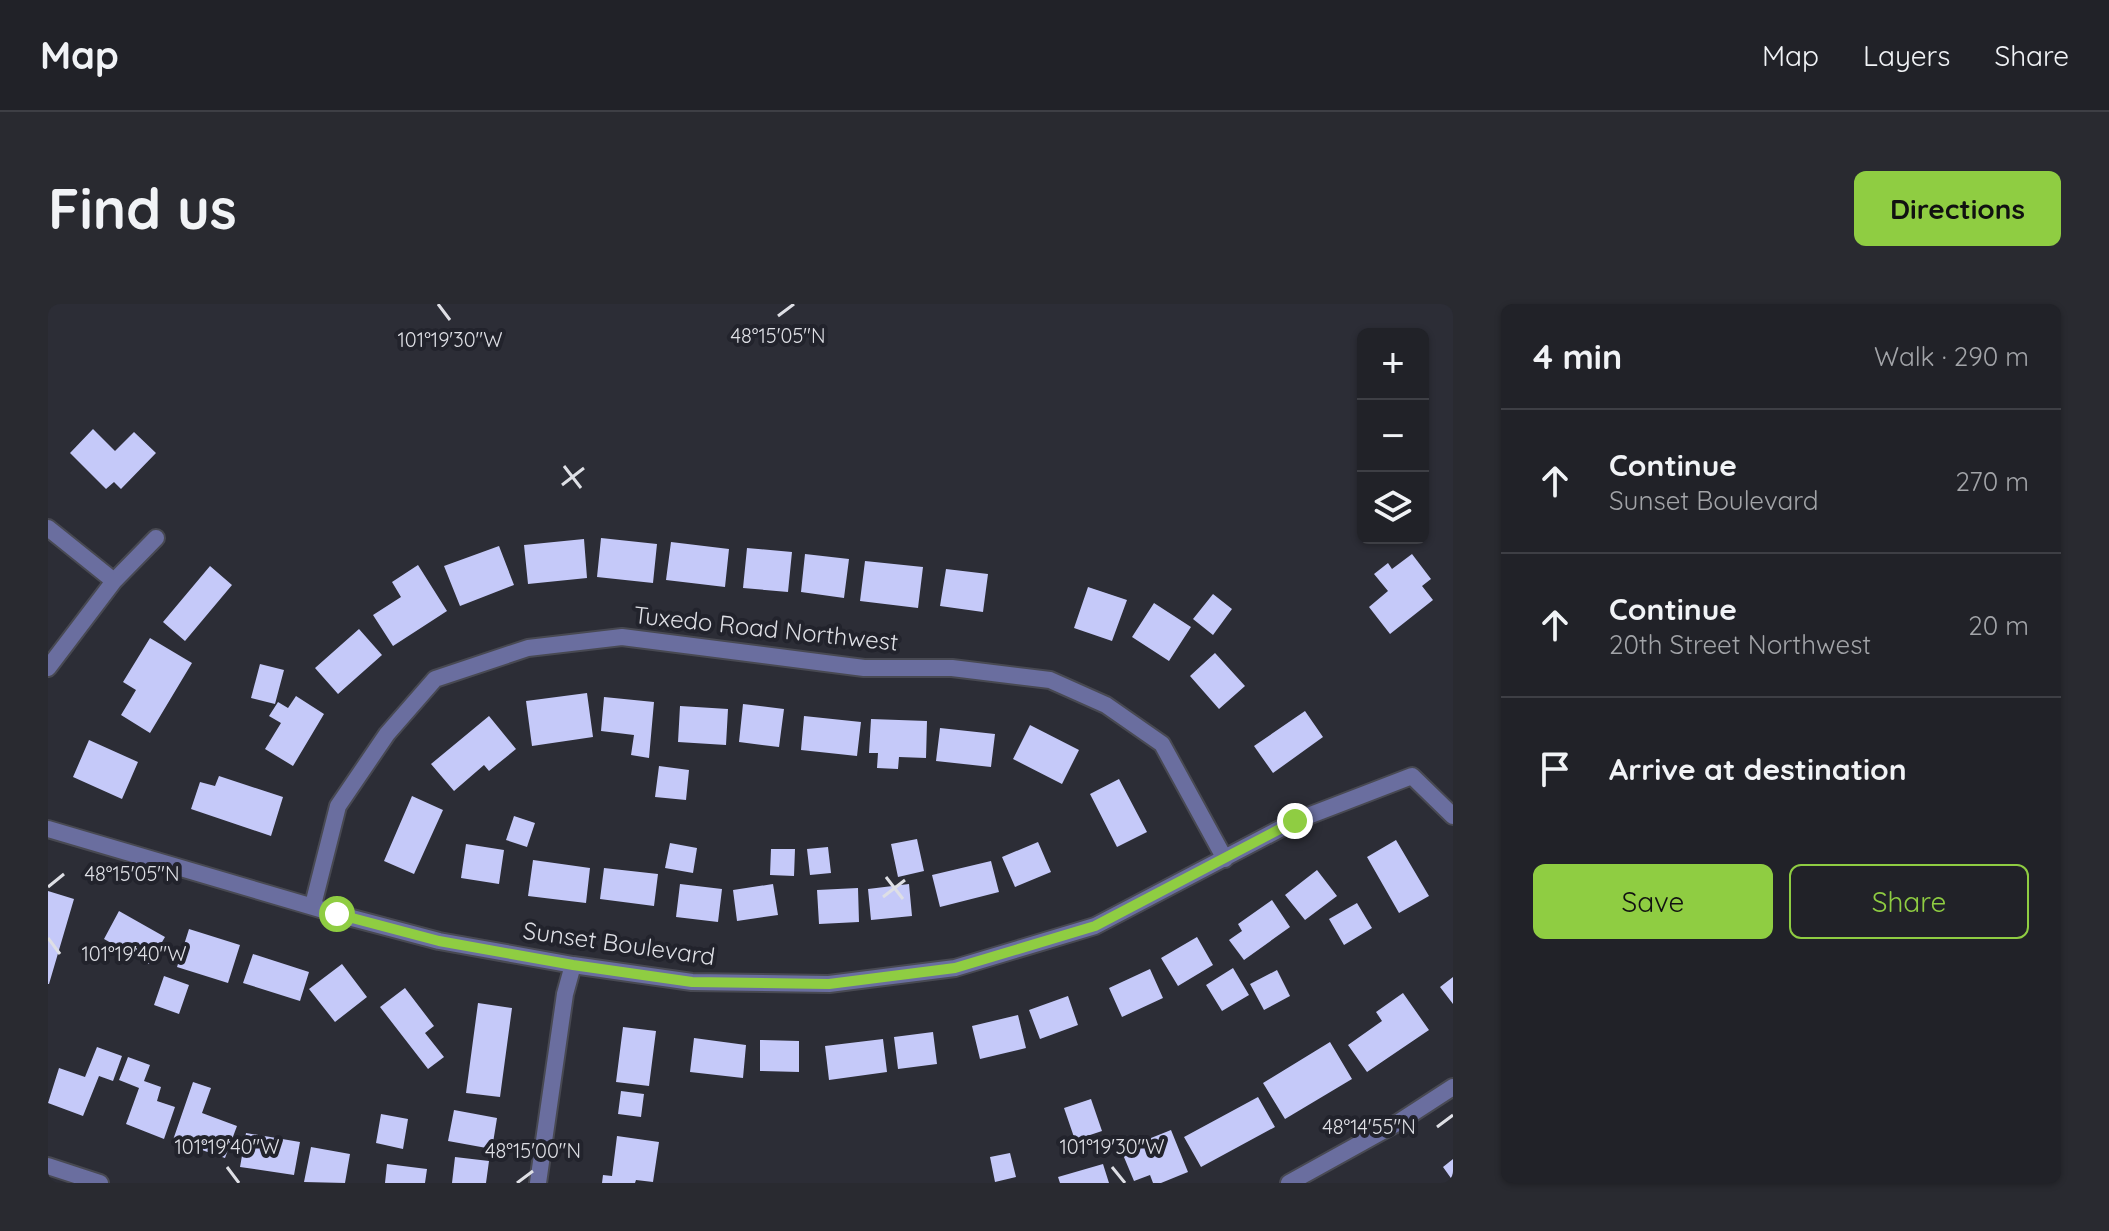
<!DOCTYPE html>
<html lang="en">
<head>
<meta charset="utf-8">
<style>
	:root { --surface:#212228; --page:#292a30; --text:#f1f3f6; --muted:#a2a4a8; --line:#3e3f45; --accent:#8fcd42 }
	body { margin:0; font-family:Quicksand,sans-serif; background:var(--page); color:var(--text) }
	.controls { position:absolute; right:24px; top:24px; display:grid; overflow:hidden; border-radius:12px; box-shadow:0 2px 6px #0004 }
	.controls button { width:72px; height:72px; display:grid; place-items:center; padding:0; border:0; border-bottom:2px solid var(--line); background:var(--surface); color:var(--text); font:40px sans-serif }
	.stop { position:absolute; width:24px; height:24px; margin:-18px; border:6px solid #8fcd42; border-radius:50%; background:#fff }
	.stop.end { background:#8fcd42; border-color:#fff; box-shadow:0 2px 8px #0008 }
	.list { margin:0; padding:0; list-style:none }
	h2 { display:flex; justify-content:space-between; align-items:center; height:104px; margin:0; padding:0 32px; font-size:34px }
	h2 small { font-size:26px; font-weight:400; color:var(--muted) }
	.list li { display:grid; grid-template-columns:52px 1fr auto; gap:24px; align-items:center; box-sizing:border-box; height:144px; padding:0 32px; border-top:2px solid var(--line) }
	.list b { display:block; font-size:30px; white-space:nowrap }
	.list p { margin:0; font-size:26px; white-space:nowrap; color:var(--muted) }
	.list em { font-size:26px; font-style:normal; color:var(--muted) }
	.actions { display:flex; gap:16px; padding:24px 32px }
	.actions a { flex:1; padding:18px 0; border:2px solid var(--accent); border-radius:12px; text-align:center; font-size:28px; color:var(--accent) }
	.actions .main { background:var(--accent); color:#111 }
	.icon { flex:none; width:44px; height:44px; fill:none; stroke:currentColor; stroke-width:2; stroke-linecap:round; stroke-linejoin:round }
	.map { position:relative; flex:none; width:1405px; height:879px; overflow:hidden; border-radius:12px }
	header { display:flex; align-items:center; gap:48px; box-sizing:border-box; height:112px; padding:0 40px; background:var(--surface); border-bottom:2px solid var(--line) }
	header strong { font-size:38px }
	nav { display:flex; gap:44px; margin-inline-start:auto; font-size:28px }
	.intro { display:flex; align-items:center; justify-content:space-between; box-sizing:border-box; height:192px; padding:0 48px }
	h1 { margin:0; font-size:56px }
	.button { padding:20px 36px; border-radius:12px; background:var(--accent); color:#111; font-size:28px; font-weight:700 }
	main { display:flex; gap:48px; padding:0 48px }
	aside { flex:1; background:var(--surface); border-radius:12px; box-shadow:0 2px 6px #0004 }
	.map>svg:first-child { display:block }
</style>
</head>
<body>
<header>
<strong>Map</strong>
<nav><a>Map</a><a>Layers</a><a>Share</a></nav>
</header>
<div class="intro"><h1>Find us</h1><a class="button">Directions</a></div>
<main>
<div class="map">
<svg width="1405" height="879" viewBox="0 0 1405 879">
	<rect width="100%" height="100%" fill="#2c2d36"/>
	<path fill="#c5c9f9" d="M45,125L67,147L86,128L108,149L73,185L66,178L58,185L22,149Z
		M553,234L609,240L605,279L549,273Z
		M536,235L539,274L480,280L476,241Z
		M623,238L681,245L677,283L618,276Z
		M451,242L466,281L412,302L396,262Z
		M699,244L744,248L740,288L695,284Z
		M757,250L801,255L796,294L753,288Z
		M1364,250L1383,275L1374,282L1385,296L1342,330L1321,303L1340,287L1326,270L1340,259L1344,265Z
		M817,257L875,263L870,304L812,297Z
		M370,261L399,307L345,342L325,311L353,293L344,278Z
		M162,262L184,281L137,337L115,318Z
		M898,265L940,270L935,308L892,302Z
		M1040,283L1079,296L1064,337L1026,324Z
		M1165,290L1184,305L1165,331L1145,315Z
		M1106,299L1143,323L1121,357L1084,333Z
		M311,325L334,351L290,390L267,364Z
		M102,334L144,359L102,429L73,411L88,386L75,378Z
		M1167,349L1197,382L1171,405L1142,372Z
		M212,360L236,366L227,400L203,394Z
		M539,389L545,433L484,442L478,397Z
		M248,392L276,410L245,462L217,445L233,419L221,412L230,398L240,404Z
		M556,393L606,398L601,454L583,451L586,431L553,427Z
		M695,400L736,405L731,443L691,438Z
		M632,402L680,405L678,441L630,438Z
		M1257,407L1275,433L1225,469L1206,442Z
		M441,412L468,445L441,467L436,461L406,487L383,460Z
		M756,412L813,418L809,452L753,446Z
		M823,415L879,417L878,454L851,453L850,465L829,464L830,449H821Z
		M982,421L1031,446L1014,480L965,455Z
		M892,424L947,430L943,463L888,457Z
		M41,436L90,458L74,495L25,473Z
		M611,462L641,466L638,496L607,493Z
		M171,472L235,493L223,532L143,505L152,478L167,482Z
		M1071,475L1099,528L1069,543L1042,490Z
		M364,492L395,506L366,570L336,557Z
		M466,512L487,519L479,543L458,536Z
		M869,535L876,567L850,573L843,540Z
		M1348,536L1381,592L1351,609L1319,553Z
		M990,538L1003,568L967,583L954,553Z
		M622,539L649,544L645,569L617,564Z
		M418,540L456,546L451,580L413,574Z
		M780,543L783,569L762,571L759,545Z
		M723,545H747L746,572L722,571Z
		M485,556L542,564L538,599L480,592Z
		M943,557L951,588L892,603L884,571Z
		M556,564L610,570L606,602L552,595Z
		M1269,566L1289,592L1257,616L1237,591Z
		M632,580L674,585L670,618L628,613Z
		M725,580L730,611L689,617L685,586Z
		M861,580L864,612L823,616L820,585Z
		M810,584L811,618L771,620L769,586Z
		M0,587L26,595L1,680H0Z
		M1224,596L1242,623L1196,656L1181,636L1194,627L1190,620Z
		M1309,599L1324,624L1296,641L1281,615Z
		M71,607L117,633L101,660L56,635Z
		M141,625L192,641L180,679L129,663Z
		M1149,633L1165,661L1130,682L1113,654Z
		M205,650L261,668L252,697L195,679Z
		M294,660L319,693L287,718L261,685Z
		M1185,664L1201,691L1174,707L1158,681Z
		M1102,665L1115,694L1074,713L1061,684Z
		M1229,666L1242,692L1216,706L1202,680Z
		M116,672L141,681L131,710L106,701Z
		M1405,673V700L1392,683Z
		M357,684L386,722L377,729L396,753L380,765L332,703Z
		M1355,689L1381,726L1319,768L1300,741L1334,717L1328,708Z
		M1020,692L1030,721L992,735L981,706Z
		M430,699L464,704L452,793L418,789Z
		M970,711L978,744L932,755L924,722Z
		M575,723L608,727L601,782L568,778Z
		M885,728L889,760L850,765L846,733Z
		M646,734L698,741L695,774L642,768Z
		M835,735L839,768L781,776L777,742Z
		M712,736L751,737V768L712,767Z
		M1282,738L1304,775L1237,815L1215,779Z
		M49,743L74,752L65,777L51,772L35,812L0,799L11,764L37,773Z
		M80,753L102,761L96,777L113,783L109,797L127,803L116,835L78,820L91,784L71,776Z
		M145,778L163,784L154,809L189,822L177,854L125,836Z
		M573,787L596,790L593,813L570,810Z
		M1210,793L1227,823L1153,863L1136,833Z
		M1043,795L1054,827L1027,836L1016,804Z
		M406,806L449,814L444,845L400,837Z
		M333,810L360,815L355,845L328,839Z
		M1123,826L1140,868L1113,879H1105L1102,871L1086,877L1073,846Z
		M198,829L252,838L246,871L192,863Z
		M569,832L611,838L605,878L588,876L587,879H554L555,871L564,872Z
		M263,843L302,850L297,879L256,878Z
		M962,849L968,873L947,878L942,853Z
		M407,853L441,857L438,879H404Z
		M1405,855V877L1395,863Z
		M339,860L379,865L377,879H337Z
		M1055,860L1061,879H1012L1010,873Z"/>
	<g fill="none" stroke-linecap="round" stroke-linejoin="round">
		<g stroke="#484952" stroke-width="20">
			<path id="street" d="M0,224L66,277
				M0,364L66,277L108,234
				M0,525L289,610L391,637L525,661L644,678L781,680L907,664L1047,622L1247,517L1364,472L1405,512
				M265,601L290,502L339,430L387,375L480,344L574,333L816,364H904L1002,376L1058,401L1114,440L1177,555
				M0,862L52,879
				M490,879L517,690L525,661
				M1241,879L1351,818L1405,783"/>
		</g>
		<use href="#street" stroke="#6a6e9f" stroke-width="16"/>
	</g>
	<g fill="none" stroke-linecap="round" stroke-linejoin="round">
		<path stroke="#8fcd42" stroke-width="10" d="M289,610L391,637L525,661L644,678L781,680L907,664L1047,622L1247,517"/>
	</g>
	<path fill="none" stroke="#dedfe5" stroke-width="3" d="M390,0L402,16M730,12L746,0M516,162L533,184M514,181L536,164M838,573L855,595M0,583L16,570M835,593L857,576M0,634L12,650M1389,823L1405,811M179,863L191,879M1064,863L1077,879M469,879L485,867"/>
	<g text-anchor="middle" stroke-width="8" stroke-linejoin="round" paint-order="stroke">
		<g font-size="24" fill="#dedfe5" stroke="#22232c">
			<text transform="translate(718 325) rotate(6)" y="8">Tuxedo Road Northwest</text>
			<text transform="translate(571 640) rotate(8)" y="8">Sunset Boulevard</text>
		</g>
	</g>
	<g font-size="20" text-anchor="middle" fill="#dedfe5" stroke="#22232c" stroke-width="8" stroke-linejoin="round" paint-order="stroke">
		<text x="730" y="39">48°15'05"N</text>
		<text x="402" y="43">101°19'30"W</text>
		<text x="84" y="577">48°15'05"N</text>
		<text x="86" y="657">101°19'40"W</text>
		<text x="1321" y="830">48°14'55"N</text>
		<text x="179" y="850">101°19'40"W</text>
		<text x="1064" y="850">101°19'30"W</text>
		<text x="485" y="854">48°15'00"N</text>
	</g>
</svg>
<div class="controls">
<button>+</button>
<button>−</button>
<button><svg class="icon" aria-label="layers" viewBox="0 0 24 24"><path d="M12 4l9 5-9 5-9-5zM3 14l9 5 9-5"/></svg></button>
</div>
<div class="stop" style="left:289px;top:610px"></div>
<div class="stop end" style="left:1247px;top:517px"></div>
</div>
<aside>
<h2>4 min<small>Walk · 290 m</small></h2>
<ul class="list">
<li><svg class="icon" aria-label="ahead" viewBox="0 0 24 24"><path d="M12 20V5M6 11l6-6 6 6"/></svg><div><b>Continue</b><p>Sunset Boulevard</p></div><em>270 m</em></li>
<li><svg class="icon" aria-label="ahead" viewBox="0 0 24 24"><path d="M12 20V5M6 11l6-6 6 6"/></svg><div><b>Continue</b><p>20th Street Northwest</p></div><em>20 m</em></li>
<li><svg class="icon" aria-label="arrive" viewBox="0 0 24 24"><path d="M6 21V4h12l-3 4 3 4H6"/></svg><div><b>Arrive at destination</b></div></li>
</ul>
<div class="actions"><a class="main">Save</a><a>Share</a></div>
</aside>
</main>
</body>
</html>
